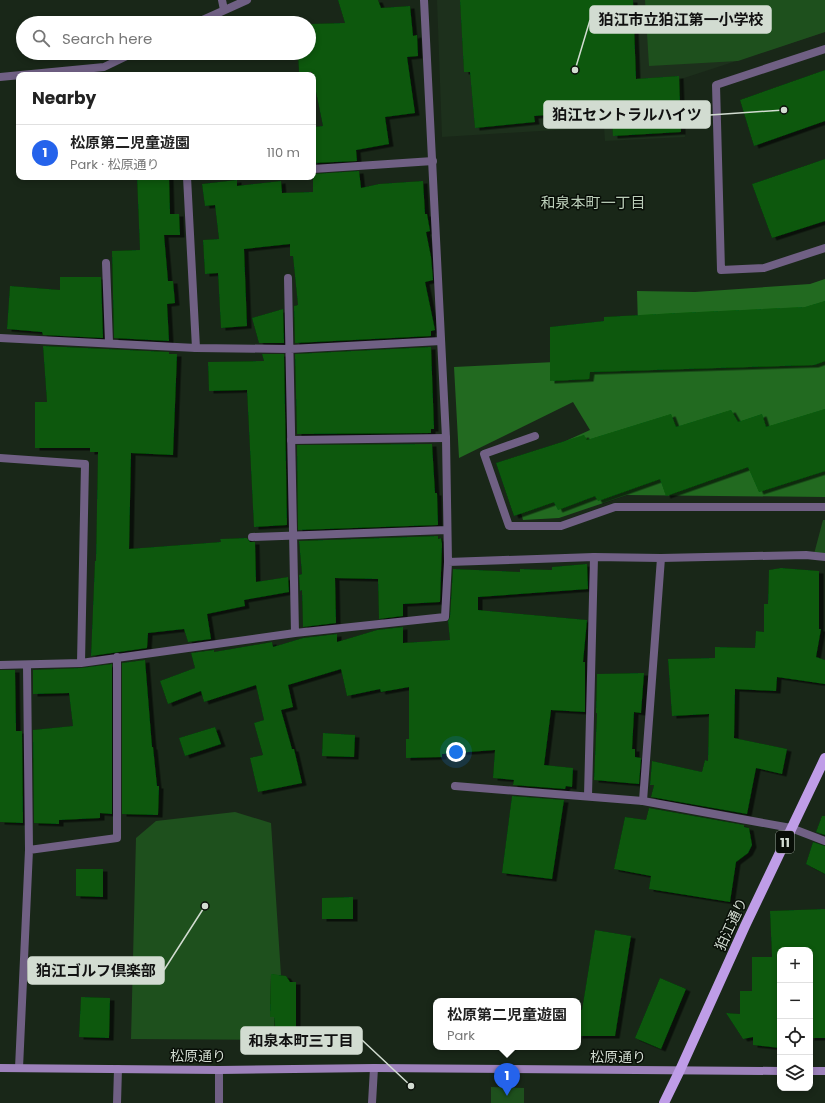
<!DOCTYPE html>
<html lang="en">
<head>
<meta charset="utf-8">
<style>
	:root { --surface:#fff; --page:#f2f2f2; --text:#222; --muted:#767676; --line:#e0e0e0; --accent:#2563eb }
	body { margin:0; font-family:Poppins,"Noto Sans JP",sans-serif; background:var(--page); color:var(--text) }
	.controls { position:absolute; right:12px; bottom:12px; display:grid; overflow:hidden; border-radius:8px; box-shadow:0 2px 6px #0003 }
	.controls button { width:36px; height:36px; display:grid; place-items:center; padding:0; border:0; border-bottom:1px solid var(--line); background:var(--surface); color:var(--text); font:20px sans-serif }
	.you { position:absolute; left:456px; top:752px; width:14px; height:14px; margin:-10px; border:3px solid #fff; border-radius:50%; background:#1a73e8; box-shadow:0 0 0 6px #1a73e833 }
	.badge { display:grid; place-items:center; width:26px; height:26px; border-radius:50%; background:var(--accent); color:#fff; font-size:13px; font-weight:700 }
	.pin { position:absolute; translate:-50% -33px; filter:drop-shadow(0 1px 2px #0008) }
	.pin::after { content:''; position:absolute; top:21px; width:14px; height:12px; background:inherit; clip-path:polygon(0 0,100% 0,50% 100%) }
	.popup { position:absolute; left:433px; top:998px; width:148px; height:52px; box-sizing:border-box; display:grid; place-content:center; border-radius:8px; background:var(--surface); filter:drop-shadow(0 1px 3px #0005); font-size:13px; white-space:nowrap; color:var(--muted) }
	.popup b { font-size:15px; color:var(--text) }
	.popup::after { content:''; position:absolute; left:50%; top:100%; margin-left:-8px; border:8px solid transparent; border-top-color:var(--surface) }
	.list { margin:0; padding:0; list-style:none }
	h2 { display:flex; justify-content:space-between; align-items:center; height:52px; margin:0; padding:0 16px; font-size:17px }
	h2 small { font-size:13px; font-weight:400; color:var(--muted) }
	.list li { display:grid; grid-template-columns:26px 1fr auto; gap:12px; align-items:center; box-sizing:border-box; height:56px; padding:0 16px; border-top:1px solid var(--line) }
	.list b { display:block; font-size:15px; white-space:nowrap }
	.list p { margin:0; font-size:13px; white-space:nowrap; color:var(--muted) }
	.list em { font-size:13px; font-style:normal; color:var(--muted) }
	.icon { flex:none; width:22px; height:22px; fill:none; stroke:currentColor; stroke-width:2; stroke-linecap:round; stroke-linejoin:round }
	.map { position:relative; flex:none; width:825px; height:1103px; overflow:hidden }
	.search { position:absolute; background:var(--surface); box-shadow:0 2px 6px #0003; left:16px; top:16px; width:300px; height:44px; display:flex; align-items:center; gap:10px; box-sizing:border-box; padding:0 14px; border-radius:22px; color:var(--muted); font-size:15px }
	.panel { position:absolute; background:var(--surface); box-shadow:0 2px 6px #0003; left:16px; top:72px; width:300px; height:108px; border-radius:8px }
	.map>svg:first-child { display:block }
</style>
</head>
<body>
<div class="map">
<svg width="825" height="1103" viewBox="0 0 825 1103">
	<defs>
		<filter id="shadow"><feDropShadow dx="4.5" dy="2.5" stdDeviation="0" flood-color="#0009"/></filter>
	</defs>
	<rect width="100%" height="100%" fill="#192718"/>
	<path fill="#1d301c" d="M437,0H825V32L681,79L685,137L605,141L604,127L442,137Z"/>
	<path fill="#1e501d" d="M645,0H825V32L738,61L649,66Z
		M823,520H825V554H814Z
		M235,812L271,823L281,975H271L270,1017H274L275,1040L131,1039L136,838L156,821Z
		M491,1087L524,1088V1103H491Z"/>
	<path fill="#226a20" d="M825,279V497L627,495L559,518L523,520L508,467L590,430L573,402L459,458L454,367L639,358L637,291L695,292L810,284Z"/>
	<path fill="#08580a" filter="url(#shadow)" d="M338,0H378L381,8L410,6L413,36L417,35L418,56L407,57L415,113L385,117L389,144L356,150L357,161L313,163V127L323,126L312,72H299L298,53H309V24L345,23Z
		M460,0H633L636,79L679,76L681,132L613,136L611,110L534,116L535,122L475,128L470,72H464Z
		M825,70V121L754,146L740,100Z
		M825,159V221L772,238L752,184Z
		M359,171L361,188L379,184L423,181L425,214H427L430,231L426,232L431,257L433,280L425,282L435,330L431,331V336L295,343L294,306L298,305L293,256H290V244L244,249L247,326L221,328L218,273L205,274L203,240L219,239L215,205L205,206L202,184L237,180V186L281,181L282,193L313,192V174Z
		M137,177H169L170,214H179L180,235H164L168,281H173L175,303L167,304L169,341L114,338L112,251L140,250Z
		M60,277H101L103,338L43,335L42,332L7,329L10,286L60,290Z
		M825,301V361L814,365L590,372L589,379L550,381V327L604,321V317L677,313L805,307Z
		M283,309L284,343H259L252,318Z
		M43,346L169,352V354H177L173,455L131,453L129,549L221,542L220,539L247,538L250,542H255L256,582L288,577L289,592L244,600L245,606L207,614L211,639L188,642L184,629L148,633L147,648L91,656L95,561H96L98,452H90V448H35V402H47Z
		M431,347L434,429H431V433L297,434L295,354Z
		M262,354H284L287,525L254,527L247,390L209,391L208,362L264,361Z
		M825,409V471L759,492L748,467L666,496L660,479L598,501L595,496L558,510L554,502L514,516L496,463L584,435L587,440L671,414L676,427L731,410L738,422L762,414L766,427Z
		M432,444L435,493H437L438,525L298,530L297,445Z
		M438,536V539L441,538L442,544L440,602L403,604V616L379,619L378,579L335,578L336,623L303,627L302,590L300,591L299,575L302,574L299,541Z
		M587,564L588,589L478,597V610L587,620L583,662H585V712L551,710L544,765L573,768L572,787L566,786L565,789L513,785L514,780L493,778L495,750L442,754V757L406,758V739H409V687L381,692L380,689L347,696L341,669L288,685L293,707L281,710L292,749H294L302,783L258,792L250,758L263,755L254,723L264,720L256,685L204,702L201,691L168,704L160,681L195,668L191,653L214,650V652L272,642L273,647L303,638L337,634V642L377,630L403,627V643L450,640L448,621L450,617L453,569L520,572V569L552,570V567Z
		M781,568L819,571V629H821L816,657L825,660V684L777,677L776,691L735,689L734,738L787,749L782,774L756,768L747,814L651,797L654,785H650L652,761L702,772L705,760L708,761L709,714L672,716L668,659L715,658V647L755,648L756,631L764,632V604H768L769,570Z
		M145,660L152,747H153L157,786H159L158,815L122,814V663Z
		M112,664V814L100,813V818L59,820V824L34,823L33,730L73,726L69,693L33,694V670L81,668Z
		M0,670H15L16,731H22L23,823L0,822Z
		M644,673L641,713L634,712L632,749H635V757L641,758L639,784L594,780L597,713H596L597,674Z
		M215,727L221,744L185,756L179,738Z
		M323,733L355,735L354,757L322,756Z
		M512,796L564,800L552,879L502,873Z
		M649,808L744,825V827L749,828L752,845L748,853L736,862L730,902L649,889L651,876L614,869L625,817L646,820Z
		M822,816H825V835L816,832Z
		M813,842L825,846V874L806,864Z
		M76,869H103V897L76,896Z
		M353,897V919H322V898Z
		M825,909V1038H810V950H780V1048L753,1045V1037L743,1039L726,1013L740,1014V991H752V957H772L770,911Z
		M595,930L631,936L615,1036H578V1010H582Z
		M271,974L286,976L290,982H296V1035H276L274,1017H270Z
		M660,978L686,989L661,1049L635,1038Z
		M81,997L110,998L109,1038L79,1037Z"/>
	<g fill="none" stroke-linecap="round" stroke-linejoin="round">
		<path stroke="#706084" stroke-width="8" d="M825,49L716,85L721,270L764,268L825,248
			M313,169L433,161
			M187,177L196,348
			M106,263L109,343
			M535,436L484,454L509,526H561L615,507H825
			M291,440L446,438
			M588,796L594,557
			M643,801L661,558"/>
		<path stroke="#706084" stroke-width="8" d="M222,0L224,10
			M196,23L247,0
			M0,77L104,67L133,53
			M288,278L295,633
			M0,338L196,348L290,349L441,341
			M0,458L85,464L81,663
			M252,537L447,530
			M448,562L594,557L661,558L806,555L825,557
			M0,665L81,663L295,633L445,617L448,562L446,438L424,0
			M455,786L643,801L791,828L825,841
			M29,850L117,838V657
			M19,1068L29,850L27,665
			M117,1103L118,1069
			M219,1103V1070
			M372,1103L374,1068"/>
		<path stroke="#9d82bb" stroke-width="8" d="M0,1068L219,1070L374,1068L780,1071
			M810,1071H825"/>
		<path stroke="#bf9de7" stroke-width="10" d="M664,1103L680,1070L745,926L825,758"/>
	</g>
	<g text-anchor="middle" stroke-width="3" stroke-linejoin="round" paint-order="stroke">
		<rect fill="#080e07" stroke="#959e94" stroke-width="1" x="776" y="831" width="18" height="22" rx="3"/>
		<g font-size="13" font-weight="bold" fill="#d2dcd1">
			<text x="785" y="847">11</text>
		</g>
		<g font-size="14" fill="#d2dcd1" stroke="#080e07">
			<text transform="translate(731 924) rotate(-65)" y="5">狛江通り</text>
			<text x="198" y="1061">松原通り</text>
			<text x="618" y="1062">松原通り</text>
		</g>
		<g font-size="15" fill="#bbceb9" stroke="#080e07">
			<text x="593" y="208">和泉本町一丁目</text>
		</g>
	</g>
	<path fill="none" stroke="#d2dcd1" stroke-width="1.5" d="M575 70L590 20M784 110L710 115M205 906L164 970M411 1086L362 1040"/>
	<g fill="#d2dcd1" stroke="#080e07" stroke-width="1.5">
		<circle cx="575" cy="70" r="4"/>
		<circle cx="784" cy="110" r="4"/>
		<circle cx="205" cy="906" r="4"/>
		<circle cx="411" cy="1086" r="4"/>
	</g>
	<g fill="#d2dcd1" stroke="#d2dcd1" stroke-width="1.5">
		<rect x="590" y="6" width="181" height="27" rx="4"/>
		<rect x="544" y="101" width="166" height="27" rx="4"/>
		<rect x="28" y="957" width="136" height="27" rx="4"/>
		<rect x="241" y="1027" width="121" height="27" rx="4"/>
	</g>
	<g font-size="15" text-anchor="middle" font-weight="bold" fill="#111">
		<text x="681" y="25">狛江市立狛江第一小学校</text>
		<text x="627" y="120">狛江セントラルハイツ</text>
		<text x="96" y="976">狛江ゴルフ倶楽部</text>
		<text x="301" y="1046">和泉本町三丁目</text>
	</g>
</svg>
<div class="controls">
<button>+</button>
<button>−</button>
<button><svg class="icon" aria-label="locate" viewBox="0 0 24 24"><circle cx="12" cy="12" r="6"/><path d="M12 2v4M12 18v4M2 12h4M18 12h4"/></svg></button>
<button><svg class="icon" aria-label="layers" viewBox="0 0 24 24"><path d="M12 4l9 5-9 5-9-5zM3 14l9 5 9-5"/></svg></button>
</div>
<div class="you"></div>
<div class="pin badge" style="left:507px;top:1096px">1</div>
<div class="popup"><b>松原第二児童遊園</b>Park</div>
<div class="search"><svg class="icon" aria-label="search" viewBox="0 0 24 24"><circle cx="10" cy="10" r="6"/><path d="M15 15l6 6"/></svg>Search here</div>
<section class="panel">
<h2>Nearby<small></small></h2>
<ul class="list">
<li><span class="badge">1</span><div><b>松原第二児童遊園</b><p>Park · 松原通り</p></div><em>110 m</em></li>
</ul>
</section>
</div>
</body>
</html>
